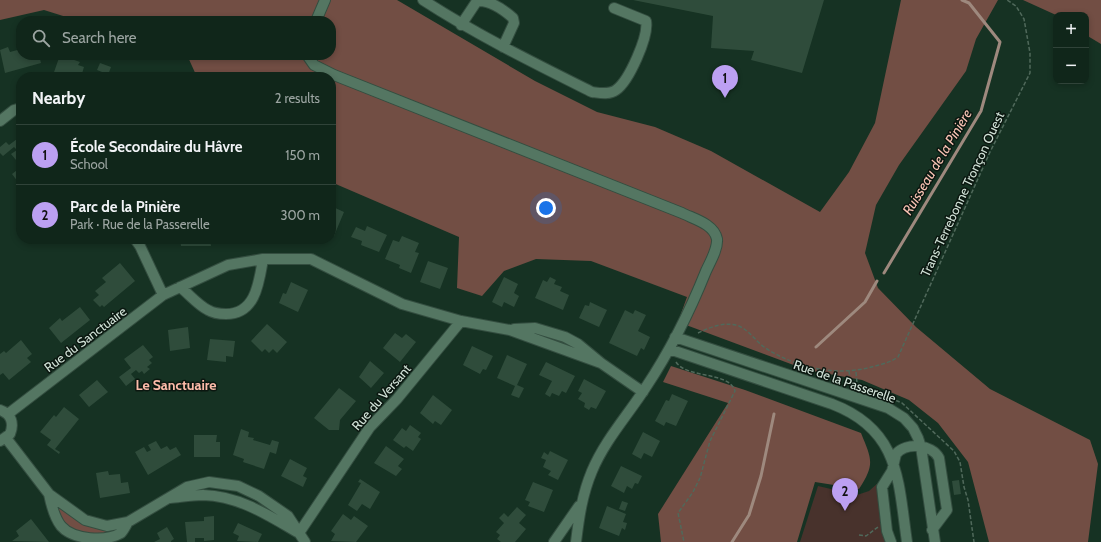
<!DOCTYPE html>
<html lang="en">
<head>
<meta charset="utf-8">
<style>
	:root { --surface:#10261a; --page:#192e23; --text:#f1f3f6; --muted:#9ca5a2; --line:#304339; --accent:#bca0f2 }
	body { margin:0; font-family:Cabin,sans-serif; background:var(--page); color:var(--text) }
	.controls { position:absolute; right:12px; top:12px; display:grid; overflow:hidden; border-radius:8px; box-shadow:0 2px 6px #0003 }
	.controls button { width:36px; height:36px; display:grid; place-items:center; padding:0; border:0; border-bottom:1px solid var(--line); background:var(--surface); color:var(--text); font:20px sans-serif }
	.you { position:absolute; left:546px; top:208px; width:14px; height:14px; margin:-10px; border:3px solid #fff; border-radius:50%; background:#1a73e8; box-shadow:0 0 0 6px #1a73e833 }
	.badge { display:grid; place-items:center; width:26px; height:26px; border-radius:50%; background:var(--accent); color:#111; font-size:13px; font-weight:700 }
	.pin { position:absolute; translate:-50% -33px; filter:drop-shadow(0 1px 2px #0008) }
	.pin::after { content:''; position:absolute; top:21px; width:14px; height:12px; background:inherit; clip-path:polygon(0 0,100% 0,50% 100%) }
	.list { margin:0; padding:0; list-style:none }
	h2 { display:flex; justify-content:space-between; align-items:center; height:52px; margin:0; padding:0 16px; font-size:17px }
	h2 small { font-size:13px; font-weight:400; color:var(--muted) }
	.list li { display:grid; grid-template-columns:26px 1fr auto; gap:12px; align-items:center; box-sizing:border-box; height:60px; padding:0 16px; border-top:1px solid var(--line) }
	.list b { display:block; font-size:15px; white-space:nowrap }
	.list p { margin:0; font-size:13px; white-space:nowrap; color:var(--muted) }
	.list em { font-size:13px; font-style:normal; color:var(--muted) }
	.icon { flex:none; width:22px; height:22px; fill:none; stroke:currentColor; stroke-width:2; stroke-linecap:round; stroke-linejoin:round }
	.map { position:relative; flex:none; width:1101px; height:542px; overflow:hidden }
	.search { position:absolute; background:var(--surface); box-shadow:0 2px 6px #0003; left:16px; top:16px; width:320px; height:44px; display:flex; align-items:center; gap:10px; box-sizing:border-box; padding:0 14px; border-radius:16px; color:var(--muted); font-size:15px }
	.panel { position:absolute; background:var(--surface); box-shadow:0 2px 6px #0003; left:16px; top:72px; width:320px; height:172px; border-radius:16px }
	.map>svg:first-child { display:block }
</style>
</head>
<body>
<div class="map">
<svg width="1101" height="542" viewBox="0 0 1101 542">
	<rect width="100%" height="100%" fill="#163223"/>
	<path fill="#48322c" d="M878,483L877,490L882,532L885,542H800L818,486L857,495L869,491Z"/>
	<path fill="#724e44" d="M0,0H397L535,81L597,112L655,127L711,151L820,212L849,172L875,123L901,0H998L976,39L966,71L899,165L876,205L865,253L878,288L916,327L990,389L1090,440L1098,464L1088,542H989L968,462L938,423L909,400L862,380L807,370L678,322L687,297L591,261L536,259L504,271L482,296L457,288L459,237L331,182V77H197L187,55H331V21H79L44,10L0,20Z
		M1023,0H1101V44L1086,35V15H1056Z
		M671,366L745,390L861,433C872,460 875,464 859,489L815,482L797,542H661L658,514L728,403L663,382Z
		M49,494L85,520L128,522L121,533L93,540L60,525Z"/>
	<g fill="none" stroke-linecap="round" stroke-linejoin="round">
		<path stroke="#9e897e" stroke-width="3" d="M884,273L981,111L1000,42L969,3L962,0
			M816,347L865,302L877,281
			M732,542L749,515L761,476L774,414"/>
	</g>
	<path fill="#2f4c3b" d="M633,0H824L802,73L751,60L754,51L711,48L713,16Z
		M8,47L10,52L21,49V55H39L41,63L5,73L0,50Z
		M60,55L80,62L78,65L84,67L81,77H60L53,75Z
		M100,63L111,67L108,75L114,77H99L102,72L97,70Z
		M21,136V166L11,154L17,150L14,147L3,156L0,153V147L6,142L9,145Z
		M21,167V179L18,182L12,174Z
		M331,206L344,212L334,236L331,235Z
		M367,226L387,235L379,252L361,245L362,241L351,237L356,227L365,231Z
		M402,236L419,243L415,252L419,253L411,273L399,268L400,265L385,259L393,240L399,242Z
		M180,239H210L211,246H181Z
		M428,261L448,268L440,289L420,282Z
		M120,263L135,281L104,307L102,305L100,307L93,300L99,295L95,291L106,282L102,278Z
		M504,277L518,284L514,293L519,296L514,307L504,302L502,307L492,302Z
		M550,277L556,280L554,284L562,287L560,291L569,295L563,310L535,298L543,280L547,282Z
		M291,282L308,290L298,312L279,303L283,293L286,294Z
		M590,302L607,310L599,327L579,318L585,305L589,306Z
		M80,307L90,320L61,343L49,328L60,318L62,321Z
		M625,310L633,314L635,310L646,315L638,331L650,337L644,350L641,348L637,356L609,343Z
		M267,324L287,342L277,353L273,349L269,353L265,349L262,352L251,341Z
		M188,327L190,348L170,351L168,330Z
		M395,333L402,338L406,334L416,342L400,362L383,348Z
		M210,339L235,341L233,357L226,356V362L207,360Z
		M21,340L32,354L27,358L31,362L9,380L3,373L0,375V354L4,351L6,353Z
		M143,345L153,357L149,360L152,363L147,367L150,369L144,374L142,371L139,373L136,370L131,374L135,379L126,386L119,377L131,368L124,359Z
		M472,346L493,356L486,370L483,369L480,374L463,365Z
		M507,355L527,364L517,385L524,388L519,398L511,395L515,386L497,378Z
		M370,361L384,373L371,388L359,377Z
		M546,362L575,376L566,393L562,391L559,396L552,393L550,397L545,394L552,381L539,375Z
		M584,379L606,391L596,409L591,407L589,410L584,407L585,403L578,399L582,393L578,391Z
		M97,380L108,392L89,407L79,395Z
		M339,388L356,401L340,420L339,430H329L314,418Z
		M672,394L688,401L676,426L666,422L664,426L655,421L666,400L669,401Z
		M433,395L452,410L441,425L435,421L433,424L420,413Z
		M64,407L79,419L55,449L60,452L59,454L47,445L51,440L40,432L54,415L56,417Z
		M410,425L421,433L418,437L421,439L413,451L406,446L404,448L393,440L402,428L406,431Z
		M241,429L249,432L248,437L254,438L253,440L270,445L272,440L279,442L276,454L270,452L264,469L243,462L244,459L233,455Z
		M643,432L660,441L652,457L644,453L641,459L632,454Z
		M194,435H217L216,442H220V457H194Z
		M156,441L161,449L167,446L170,450L176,447L181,455L148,475L135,452L144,447L147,452L151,450L148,445Z
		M386,446L404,459L398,466L402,469L396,476L374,463Z
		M550,451L568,460L558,480L548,475L551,471L543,467L546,460L541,458L544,452L548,455Z
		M290,459L307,468L303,476L307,478L303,487L281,476Z
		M621,466L642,476L638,484L635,483L632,489L627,486L624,493L611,486Z
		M108,471L109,475L120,474L121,483L128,482L130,493L100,498L96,473Z
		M360,479L380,492L370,509L362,504L357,511L348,505L361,483L358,482Z
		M959,480L961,494L954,495L952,481Z
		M533,482L553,490L544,512L528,506L530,502L525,500Z
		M622,501L628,503L625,511L619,509Z
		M607,506L626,514L623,522L627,523L625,530L622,528L619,536L599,528Z
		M517,507L526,515L519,523L526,529L515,542H501L497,539L500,535L496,532L504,523L499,518L504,513L508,517Z
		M343,514L351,520L354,516L368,526L356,542L331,541L335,534L331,531Z
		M214,516V540L204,541V538H195V542H187L185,522L204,521V517Z
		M31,519L49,542L12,541L19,536L16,531Z
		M238,523L262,534L258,542L237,541L239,536L233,533Z
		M167,527L174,539L171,541V542H154L160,539L157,533Z"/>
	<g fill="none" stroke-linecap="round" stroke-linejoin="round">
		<g stroke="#344e40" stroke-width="12">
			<path id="minor" d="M423,0C477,35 534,63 592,92C600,93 609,95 616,90C629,81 649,36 646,21L614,8
				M316,21L325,0
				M461,25L477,1C490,0 504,10 513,18L514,23L503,47
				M307,55L314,65L334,75L682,213C694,219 714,224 717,239C718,249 710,262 706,271C690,311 670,351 646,387C628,415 605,440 592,471C582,495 579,517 576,542
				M0,121L14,110L21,108
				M135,239L140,246L163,295
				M180,287C189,294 198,305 208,310C213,313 220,314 226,314C256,314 259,282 263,259
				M514,329L535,328L565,337L578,344L601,363L643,392
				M675,337L888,408L904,418L913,428L918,438L921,447L935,542
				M669,349L832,404C900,430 898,480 907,542
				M0,410C12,414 14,424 10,434L0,441
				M8,414L163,295L228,265L263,259H311L402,304L461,321L510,330L601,363
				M6,438L49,494L85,520L107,526L128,522L187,487L209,482L238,486L259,496L288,516L305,542
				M49,494C51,504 54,517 61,526C73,540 106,542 121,533C124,530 126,525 128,522
				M170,498C181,497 192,495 203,495C239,496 268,515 297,532
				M299,533L370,427L397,399L461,321
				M554,542L579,506
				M891,542L887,531L882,487L892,471L896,454C906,442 932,444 939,458L947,510L932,530"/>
		</g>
		<path stroke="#50695b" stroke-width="1.5" stroke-dasharray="4 2" stroke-linecap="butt" d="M698,333C710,327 726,321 739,326C750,331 757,343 767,349C799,369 839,377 875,366C883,364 891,362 898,357L990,152L1030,73V53L1024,19L1016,6L1007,0
			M676,362C687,379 729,371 735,391L710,441L700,478L693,492L678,513L684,542
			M849,371L851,385
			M856,372L857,383L859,385L902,403L954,451L960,462L964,487L968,500L974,542
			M859,535L866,536L878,527"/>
		<use href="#minor" stroke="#547662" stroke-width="10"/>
	</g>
	<g text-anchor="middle" stroke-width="3" stroke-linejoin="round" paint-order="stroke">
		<g font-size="13" fill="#d1e2d7" stroke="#0b1710">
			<text transform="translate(962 194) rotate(-65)" y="5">Trans-Terrebonne Tronçon Ouest</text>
			<text transform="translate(85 339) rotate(-37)" y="5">Rue du Sanctuaire</text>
			<text transform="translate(845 381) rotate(19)" y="5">Rue de la Passerelle</text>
			<text transform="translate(381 397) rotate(-49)" y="5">Rue du Versant</text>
		</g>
		<g font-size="14" font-style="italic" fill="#f8c2b3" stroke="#0b1710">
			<text transform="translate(937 162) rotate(-59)" y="5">Ruisseau de la Pinière</text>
		</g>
		<g font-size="14" font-weight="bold" fill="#fcbba9" stroke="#0b1710">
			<text x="176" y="390">Le Sanctuaire</text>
		</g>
	</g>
</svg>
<div class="controls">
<button>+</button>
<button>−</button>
</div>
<div class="you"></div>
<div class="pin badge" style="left:725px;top:98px">1</div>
<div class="pin badge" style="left:845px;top:511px">2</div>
<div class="search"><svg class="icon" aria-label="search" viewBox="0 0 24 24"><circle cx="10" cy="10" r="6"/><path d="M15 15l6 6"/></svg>Search here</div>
<section class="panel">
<h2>Nearby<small>2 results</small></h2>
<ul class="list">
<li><span class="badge">1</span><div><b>École Secondaire du Hâvre</b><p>School</p></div><em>150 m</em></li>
<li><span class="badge">2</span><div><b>Parc de la Pinière</b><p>Park · Rue de la Passerelle</p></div><em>300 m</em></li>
</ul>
</section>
</div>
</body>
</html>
